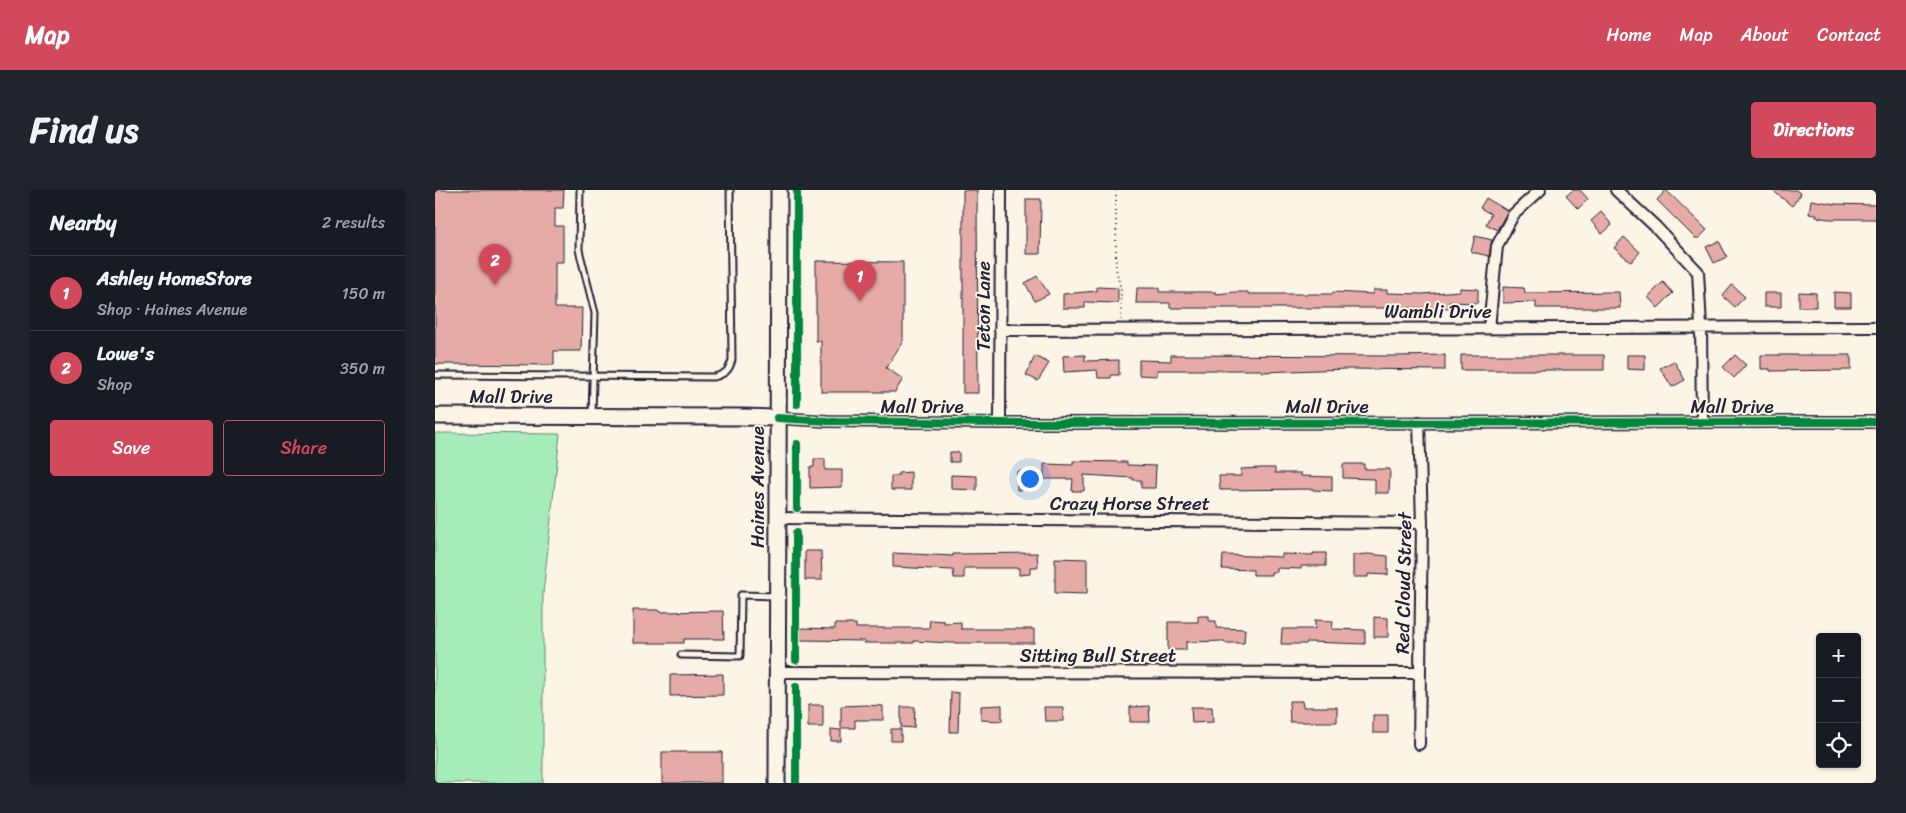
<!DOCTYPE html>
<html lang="en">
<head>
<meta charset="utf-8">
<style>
	:root { --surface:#171b24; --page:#20242c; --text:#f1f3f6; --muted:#9ea1a6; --line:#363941; --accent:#d1495b }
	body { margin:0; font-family:Sriracha,sans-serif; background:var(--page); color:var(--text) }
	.controls { position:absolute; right:15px; bottom:15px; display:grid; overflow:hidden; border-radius:5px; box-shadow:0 1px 4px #0004 }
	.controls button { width:45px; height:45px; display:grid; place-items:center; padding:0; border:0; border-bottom:1px solid var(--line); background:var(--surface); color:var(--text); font:25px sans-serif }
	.you { position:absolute; left:594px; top:288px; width:18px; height:18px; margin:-12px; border:4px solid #fff; border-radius:50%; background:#1a73e8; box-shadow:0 0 0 8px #1a73e833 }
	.badge { display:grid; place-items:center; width:32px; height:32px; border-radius:50%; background:var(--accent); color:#fff; font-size:16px; font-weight:700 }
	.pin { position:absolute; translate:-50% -41px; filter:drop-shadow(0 1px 2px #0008) }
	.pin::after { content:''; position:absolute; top:26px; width:18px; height:15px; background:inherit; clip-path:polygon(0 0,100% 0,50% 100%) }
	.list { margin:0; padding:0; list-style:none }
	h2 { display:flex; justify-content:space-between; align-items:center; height:65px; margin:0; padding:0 20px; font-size:21px }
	h2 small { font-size:16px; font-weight:400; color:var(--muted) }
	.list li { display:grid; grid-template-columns:32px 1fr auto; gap:15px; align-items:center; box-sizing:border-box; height:75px; padding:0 20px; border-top:1px solid var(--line) }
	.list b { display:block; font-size:19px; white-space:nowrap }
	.list p { margin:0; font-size:16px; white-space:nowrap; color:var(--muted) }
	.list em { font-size:16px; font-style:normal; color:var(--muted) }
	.actions { display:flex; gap:10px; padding:15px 20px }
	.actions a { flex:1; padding:11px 0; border:1px solid var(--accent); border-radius:5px; text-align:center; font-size:18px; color:var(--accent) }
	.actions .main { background:var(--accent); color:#fff }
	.icon { flex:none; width:28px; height:28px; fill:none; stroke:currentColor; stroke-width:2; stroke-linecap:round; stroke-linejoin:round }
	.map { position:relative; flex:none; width:1441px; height:593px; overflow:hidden; border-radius:5px }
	header { display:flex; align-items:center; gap:30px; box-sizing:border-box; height:70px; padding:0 25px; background:var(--accent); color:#fff }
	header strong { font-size:24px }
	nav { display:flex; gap:28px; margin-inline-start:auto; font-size:18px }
	.intro { display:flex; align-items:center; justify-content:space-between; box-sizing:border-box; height:120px; padding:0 30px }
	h1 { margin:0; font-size:35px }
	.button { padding:12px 22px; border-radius:5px; background:var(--accent); color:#fff; font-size:18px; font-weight:700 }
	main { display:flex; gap:30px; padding:0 30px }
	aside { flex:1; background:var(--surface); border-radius:5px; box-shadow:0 1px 4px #0004 }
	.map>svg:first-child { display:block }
</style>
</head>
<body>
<header>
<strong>Map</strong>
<nav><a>Home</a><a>Map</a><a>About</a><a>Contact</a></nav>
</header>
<div class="intro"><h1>Find us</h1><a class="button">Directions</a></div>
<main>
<aside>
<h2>Nearby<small>2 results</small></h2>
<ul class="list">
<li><span class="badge">1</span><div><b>Ashley HomeStore</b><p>Shop · Haines Avenue</p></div><em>150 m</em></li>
<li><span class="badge">2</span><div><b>Lowe's</b><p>Shop</p></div><em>350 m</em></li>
</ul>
<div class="actions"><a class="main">Save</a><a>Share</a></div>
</aside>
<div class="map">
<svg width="1441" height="593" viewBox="0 0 1441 593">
	<rect width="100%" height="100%" fill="#fcf5e5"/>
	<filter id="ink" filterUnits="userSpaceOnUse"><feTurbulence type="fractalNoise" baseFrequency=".02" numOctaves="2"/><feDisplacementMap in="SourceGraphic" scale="10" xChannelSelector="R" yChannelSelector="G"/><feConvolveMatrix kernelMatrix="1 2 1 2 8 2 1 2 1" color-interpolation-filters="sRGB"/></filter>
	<g filter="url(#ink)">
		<path fill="#a5ecb8" stroke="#64877a" d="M0,243L125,244L108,404V593H0Z"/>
		<path fill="#e6aba6" stroke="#22223b" d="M0,0H129L128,18H120V36H128V72H120V118H147L146,161H119V175L0,174Z
			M528,0H542L543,203H528Z
			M1138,0H1145L1153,9L1143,19L1131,6Z
			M1231,0L1272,40L1264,48H1260L1222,10Z
			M1337,0H1361L1366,4L1357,16Z
			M1051,8L1073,21L1062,40L1051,34L1056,24L1045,18Z
			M591,9H606L605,64H591Z
			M1376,10L1400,14L1441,15V29H1394L1381,27L1382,25L1374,24Z
			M1166,22L1177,35L1167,44L1156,31Z
			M1040,46L1057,50L1054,66L1036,62Z
			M1189,47L1205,62L1196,72L1179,58Z
			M1284,51L1292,67L1279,73L1271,57Z
			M381,71L468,72V151L451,178L468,189L460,202H386V151H381Z
			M602,86L614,104L600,111L590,93Z
			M1228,92L1238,103L1223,118L1213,107Z
			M1297,95L1310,107L1300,117L1288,106Z
			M662,97L683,98V113L650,112V118H628V104L662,101Z
			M1068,97L1089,98L1090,103L1184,102L1185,118H1101V112L1068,113Z
			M702,98H724V102H781V104L800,102H813V104H898V102L938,104V100H952V103L987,104L1025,101V98L1043,99V113L1014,112V118H735V113H701Z
			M1364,102L1381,103V117H1364Z
			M1399,102L1416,103V117H1399Z
			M1329,103H1346V117H1329Z
			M650,165V171L684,170V185H676V188H663L662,180L629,182L628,166Z
			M736,165L961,166L1010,165V180L911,179L827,182V180H722V186L704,185V170L736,171Z
			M1026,165H1169V180H1026Z
			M1192,165H1210V180L1192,179Z
			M1300,165L1311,175L1299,188L1288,177Z
			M1326,165H1416V180L1335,181V179H1326Z
			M600,166L614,173L603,191L591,185Z
			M1239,171L1250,190L1237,197L1225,178Z
			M515,262H524V272H515Z
			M379,269H390V280H407V297L375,298V277H379Z
			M638,271L692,272V275L721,276L720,298H706V290H698V288L649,285V301H637L638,289H609V274L638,275Z
			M908,274H929V279H955L954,303H940V289L908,288Z
			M826,278H840V283H866V286L897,287V301L878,300V299L785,300L784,286H806V279Z
			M582,281H601V299L582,300Z
			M476,282V300H456V286H463V283Z
			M516,285L542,286V300L516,299Z
			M370,361H386L387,390H370Z
			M458,363L518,366V364L602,363L603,377H595V384L584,385V378H529V388H519L518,380L458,377Z
			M878,363H891V376H866V379L842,378V382H836V385H818V380L787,379L788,365L847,367V364L878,365Z
			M933,364L953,366V385L933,384V387H918V365Z
			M620,368L652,369V404L620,403Z
			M198,420H224V422L288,421L289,449H249V453H198Z
			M763,426H774V431H781V438L810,439L809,453H790V451L751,452V460H733V432H763Z
			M939,427L953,428V447H939Z
			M495,430L509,431V433L526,432V439H599V453H515L479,451V453H429V451L366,450V438L400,439V434H421V438H494Z
			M880,430L898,431L897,439L930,440V454L872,452L871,454H846L847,439H880Z
			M288,484V505L235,506V485Z
			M516,502L524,503L523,542H515Z
			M854,511H867L868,517H902V532H855Z
			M373,515H388V537H373Z
			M430,515L448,516V530H420V538H406V516Z
			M567,515V531L546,530V516Z
			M714,516L715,532H695V517Z
			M466,517H480L479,538L466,537Z
			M609,517H628V531H610Z
			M756,517H777L778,532L757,533Z
			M938,525H953V543H938Z
			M396,539L406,540V551H396Z
			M456,539H466V551H456Z
			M227,562H287V593H227Z"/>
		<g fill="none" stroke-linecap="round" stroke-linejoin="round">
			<g stroke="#22223b" stroke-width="9">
				<path id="lane" d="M145,0L144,60L160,123L157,225
					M0,185L279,187C290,184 294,181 297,170L295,0
					M246,465L305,466L306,405L342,406"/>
			</g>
			<g stroke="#22223b" stroke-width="14">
				<path id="street" d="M1181,0L1221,37L1263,82L1266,137L1267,232
					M1054,138L1062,56L1078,25L1105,0
					M565,140L1441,137
					M342,228L392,231L565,233L1441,232
					M565,233L566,0
					M342,328L987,333
					M342,482L984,483
					M984,554L987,333L984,232"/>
			</g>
			<g stroke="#22223b" stroke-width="19">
				<path id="secondary" d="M0,226L307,227L342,228
					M342,593L344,0"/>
			</g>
			<path stroke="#22223b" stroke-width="2" stroke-dasharray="1 4" stroke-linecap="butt" d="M681,0V79L686,100V130"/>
			<use href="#lane" stroke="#fcf5e5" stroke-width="5"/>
			<use href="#street" stroke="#fcf5e5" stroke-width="10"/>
			<use href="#secondary" stroke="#fcf5e5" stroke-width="15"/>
			<g stroke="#fcf5e5" stroke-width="11">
				<path id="cycleway" d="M362,214V0
					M342,228L392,231L565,233L1441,232
					M362,318V254
					M361,470V343
					M361,593V497"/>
			</g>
			<use href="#cycleway" stroke="#00873e" stroke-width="8"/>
		</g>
	</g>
	<g text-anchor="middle" stroke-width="4" stroke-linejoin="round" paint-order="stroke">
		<g font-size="19" fill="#22223b" stroke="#fcf5e5">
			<text transform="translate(548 116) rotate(-90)" y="7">Teton Lane</text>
			<text x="1003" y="128">Wambli Drive</text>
			<text x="76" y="213">Mall Drive</text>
			<text x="487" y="223">Mall Drive</text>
			<text x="892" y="223">Mall Drive</text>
			<text x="1297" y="223">Mall Drive</text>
			<text transform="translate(322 297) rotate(-90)" y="7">Haines Avenue</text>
			<text x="695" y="320">Crazy Horse Street</text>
			<text transform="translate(968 393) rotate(-89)" y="7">Red Cloud Street</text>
			<text x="663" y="472">Sitting Bull Street</text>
		</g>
	</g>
</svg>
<div class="controls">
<button>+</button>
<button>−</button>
<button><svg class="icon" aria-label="locate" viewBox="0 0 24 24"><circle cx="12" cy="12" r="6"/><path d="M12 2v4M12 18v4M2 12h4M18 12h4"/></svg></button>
</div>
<div class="you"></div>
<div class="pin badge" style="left:425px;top:111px">1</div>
<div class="pin badge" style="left:60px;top:95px">2</div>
</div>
</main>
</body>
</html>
